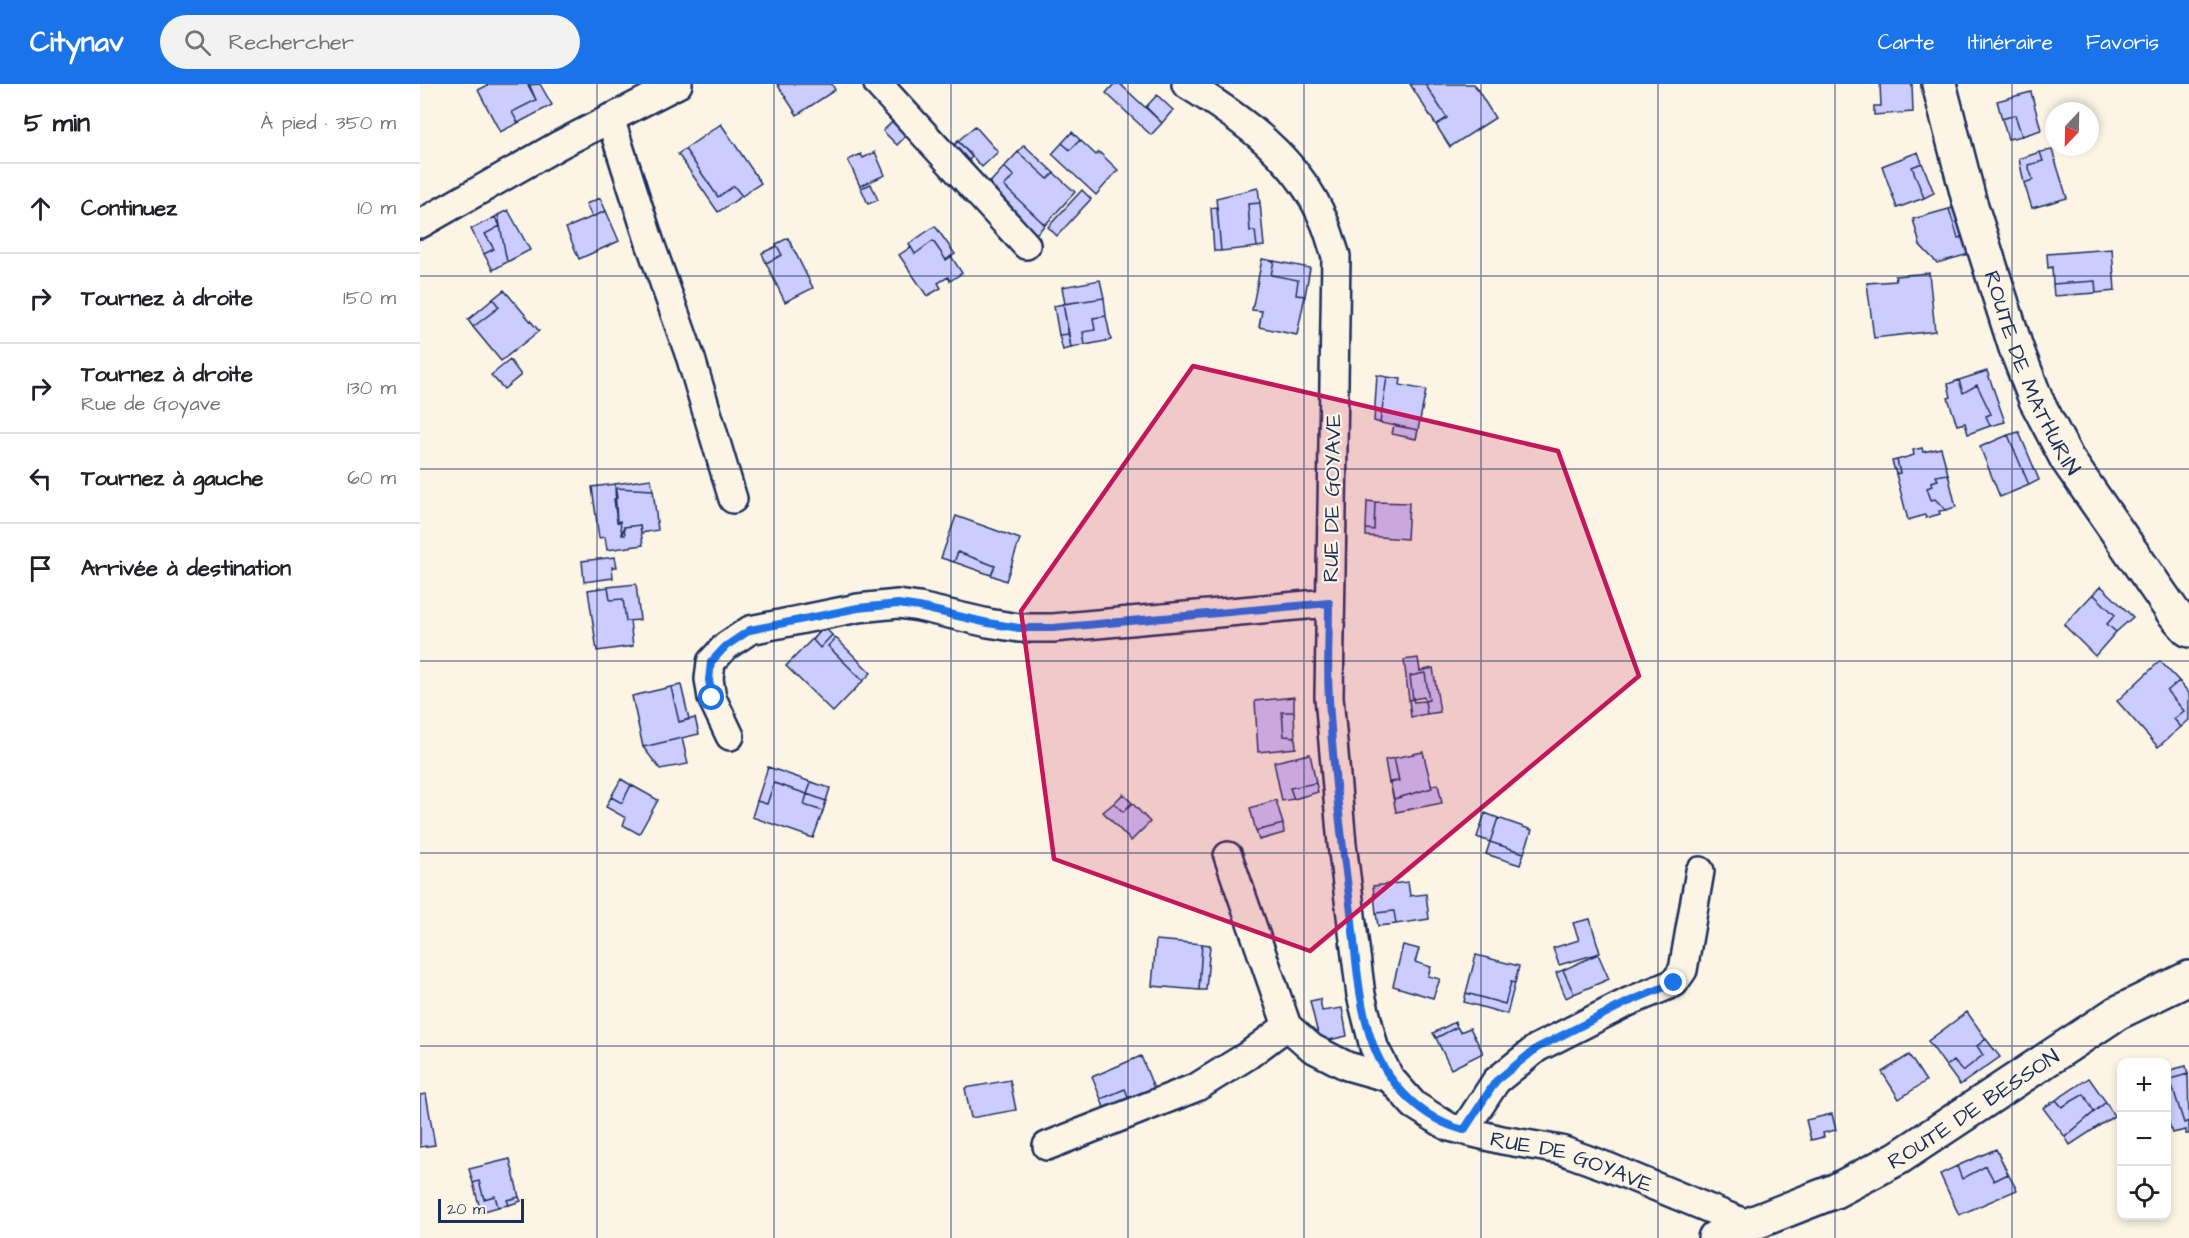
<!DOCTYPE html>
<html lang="fr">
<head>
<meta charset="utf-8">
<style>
	:root { --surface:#fff; --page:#f2f2f2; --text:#202124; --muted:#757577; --line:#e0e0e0; --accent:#1a73e8 }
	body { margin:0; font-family:"Architects Daughter",sans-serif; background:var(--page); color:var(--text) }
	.controls { position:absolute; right:18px; bottom:18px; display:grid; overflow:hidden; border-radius:12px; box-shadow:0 3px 9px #0003 }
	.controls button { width:54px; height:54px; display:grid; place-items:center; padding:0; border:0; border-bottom:2px solid var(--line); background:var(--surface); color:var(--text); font:30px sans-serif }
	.compass { position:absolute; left:1625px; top:18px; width:54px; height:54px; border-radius:50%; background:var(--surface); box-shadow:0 3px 9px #0003; rotate:202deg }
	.scale { position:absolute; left:18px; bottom:15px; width:86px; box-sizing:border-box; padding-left:6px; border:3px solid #1b2f5e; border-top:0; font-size:16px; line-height:21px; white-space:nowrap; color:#1b2f5e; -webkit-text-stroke:4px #fcf5e5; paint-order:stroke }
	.stop { position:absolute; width:18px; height:18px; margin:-14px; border:4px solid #1a73e8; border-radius:50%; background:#fff }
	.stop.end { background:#1a73e8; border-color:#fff; box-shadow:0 2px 6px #0008 }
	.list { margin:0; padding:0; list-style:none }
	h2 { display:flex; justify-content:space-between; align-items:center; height:78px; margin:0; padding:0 24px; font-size:26px }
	h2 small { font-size:20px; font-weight:400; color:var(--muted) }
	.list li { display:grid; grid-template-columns:39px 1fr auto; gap:18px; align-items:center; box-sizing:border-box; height:90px; padding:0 24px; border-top:2px solid var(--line) }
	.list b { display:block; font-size:22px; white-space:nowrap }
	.list p { margin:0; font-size:20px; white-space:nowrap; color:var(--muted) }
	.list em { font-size:20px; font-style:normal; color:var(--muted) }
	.icon { flex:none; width:33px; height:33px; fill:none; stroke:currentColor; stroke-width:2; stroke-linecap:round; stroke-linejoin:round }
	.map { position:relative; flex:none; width:1769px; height:1154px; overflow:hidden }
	header { display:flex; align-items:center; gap:36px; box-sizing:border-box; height:84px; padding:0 30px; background:var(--accent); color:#fff }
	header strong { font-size:28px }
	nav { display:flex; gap:33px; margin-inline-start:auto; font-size:21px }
	.search { width:420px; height:54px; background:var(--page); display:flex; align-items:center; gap:15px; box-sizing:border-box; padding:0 21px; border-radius:33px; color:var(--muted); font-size:22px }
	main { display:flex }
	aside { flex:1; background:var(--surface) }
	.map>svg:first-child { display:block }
</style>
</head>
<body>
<header>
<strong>Citynav</strong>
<div class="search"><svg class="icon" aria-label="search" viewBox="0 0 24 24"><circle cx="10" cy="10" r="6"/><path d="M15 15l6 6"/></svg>Rechercher</div>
<nav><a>Carte</a><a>Itinéraire</a><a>Favoris</a></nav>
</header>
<main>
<aside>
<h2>5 min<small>À pied · 350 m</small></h2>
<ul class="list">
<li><svg class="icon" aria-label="ahead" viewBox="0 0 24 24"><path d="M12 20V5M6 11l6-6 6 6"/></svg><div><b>Continuez</b></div><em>10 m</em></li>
<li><svg class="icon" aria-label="right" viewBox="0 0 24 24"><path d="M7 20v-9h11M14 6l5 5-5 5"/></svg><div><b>Tournez à droite</b></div><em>150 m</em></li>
<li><svg class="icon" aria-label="right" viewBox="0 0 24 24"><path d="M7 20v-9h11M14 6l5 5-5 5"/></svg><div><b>Tournez à droite</b><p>Rue de Goyave</p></div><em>130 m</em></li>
<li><svg class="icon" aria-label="left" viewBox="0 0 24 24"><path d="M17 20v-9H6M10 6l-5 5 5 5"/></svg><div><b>Tournez à gauche</b></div><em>60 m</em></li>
<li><svg class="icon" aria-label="arrive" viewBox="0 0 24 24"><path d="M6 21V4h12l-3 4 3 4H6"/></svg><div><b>Arrivée à destination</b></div></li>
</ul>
</aside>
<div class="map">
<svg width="1769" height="1154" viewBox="0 0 1769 1154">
	<rect width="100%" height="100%" fill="#fcf5e5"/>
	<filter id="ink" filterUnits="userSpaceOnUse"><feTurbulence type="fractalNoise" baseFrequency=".0167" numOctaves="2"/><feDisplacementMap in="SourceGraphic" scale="12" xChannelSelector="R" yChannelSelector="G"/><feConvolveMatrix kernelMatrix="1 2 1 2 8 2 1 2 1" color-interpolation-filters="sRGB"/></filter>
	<g filter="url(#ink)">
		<path fill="#ccccfe" stroke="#1b2f5e" stroke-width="1.5" d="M70,0H109L116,16L92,28L98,39L80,48L58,6Z
			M120,0L132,21L98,39L92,28L116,16L108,1Z
			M357,0H412L415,6L377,31Z
			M694,0H700L742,39L731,51L686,9Z
			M990,0H1005L1027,34L1016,41Z
			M1005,0H1054L1075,34L1030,63L1016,41L1027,34Z
			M1460,0H1492L1493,28L1454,31V22H1461Z
			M1611,8L1621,46L1602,52L1595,31L1582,35L1577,17Z
			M737,11L753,26L742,39L726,23Z
			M1595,31L1602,52L1588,55L1582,35Z
			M476,34L489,49L477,61L463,47Z
			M301,40L341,99L322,112L314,102L298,113L265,65Z
			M555,42L578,68L562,83L538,57Z
			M652,48L660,56L650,66L642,59Z
			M660,56L676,71L679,68L698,86L676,111L632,70L642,59L650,66Z
			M538,57L552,73L545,80L531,65Z
			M604,61L634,89L628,95L598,68Z
			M265,65L298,113L314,102L322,112L298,128L258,70Z
			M1632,66L1647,114L1612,124L1604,99L1613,96L1608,81L1623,77L1620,68Z
			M455,68L465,91L440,102L428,76L441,70L443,74Z
			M598,68L628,95L634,89L655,108L625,141L584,102L594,92L584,83Z
			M1498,68L1502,79L1492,83L1504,114L1477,124L1462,82Z
			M1620,68L1623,77L1608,81L1613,96L1604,99L1599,75Z
			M1502,79L1514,109L1504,114L1492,83Z
			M584,83L594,92L584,102L625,141L616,150L566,103Z
			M451,100L458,116L448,120L441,104Z
			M838,104L840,119L828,120L830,147H835L837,163L801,167L796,114Z
			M662,106L671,115L637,152L628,143Z
			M180,114L186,127L172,133L166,120Z
			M840,119L844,162L837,163L835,147H830L828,120Z
			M797,123L801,167H794L791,124Z
			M1536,123L1544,153L1538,154L1529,125Z
			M1529,125L1538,154L1544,153L1549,170L1517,179L1500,161L1493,135Z
			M88,126L110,166L87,178L78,131Z
			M186,127L199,157L159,175L146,144Z
			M78,131L87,178L73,186L64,170L74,165L65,150L80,142L75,133Z
			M75,133L80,142L65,150L74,165L64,170L51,145Z
			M515,142L535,170L526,176L513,157L495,170L489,160Z
			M368,154L393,204L365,218L346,179L362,171L356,160Z
			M513,157L526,176L531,172L542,189L530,197L528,193L518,199L521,204L507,212L479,171L491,163L495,170Z
			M357,162L362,171L346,179L342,169Z
			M1692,165L1695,207L1676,209L1675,197L1633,200L1632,183L1628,184L1627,170Z
			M842,175L854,177L851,191L878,196L876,211L885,212L877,251L839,243L842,227L832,226Z
			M854,177L890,184L885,212L876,211L878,196L851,191Z
			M1509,189L1515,247L1454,254L1447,199L1476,197L1475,192Z
			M680,196L684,214L645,220L642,203Z
			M1675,197L1676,209L1634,212L1633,200Z
			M84,206L119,247L81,277L53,243L79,223L73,215Z
			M684,214L686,232L673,234L675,246L663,248L665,261L651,264L643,220Z
			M73,215L79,223L53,243L48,236Z
			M643,220L649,250L639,251L634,222Z
			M686,232L691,256L665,261L663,248L675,246L673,234Z
			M649,250L651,264L643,266L639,251Z
			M90,276L101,291L84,305L71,291Z
			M1567,287L1585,338L1570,342L1566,332L1571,330L1557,301L1543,309L1539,296Z
			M957,291L967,293L960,339L954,337Z
			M967,293L981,295L980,301L1006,306L998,346L960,339Z
			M1539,296L1543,309L1557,301L1571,330L1566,332L1570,342L1548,350L1545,339L1537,341L1528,314L1531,313L1528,300Z
			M974,341L998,346L996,355L972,350Z
			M1599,348L1619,396L1609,401L1588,351Z
			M1588,351L1609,401L1580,413L1560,363Z
			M1502,364L1503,368L1521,364L1528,390L1516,392L1518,396L1511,398L1512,402L1507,404L1511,416L1515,415L1526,426L1519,427L1520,430L1506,434L1505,431L1488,436L1476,390L1480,389L1477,376L1494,371L1493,366Z
			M1477,376L1480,389L1476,390L1472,377Z
			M1528,390L1536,423L1526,426L1515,415L1511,416L1507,404L1512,402L1511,398L1518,396L1516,392Z
			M231,395L233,406L195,404V400Z
			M195,400L197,414L194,415L197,438L200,437L202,451H205L204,443L220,441L223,461L187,466L185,453L179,454L172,403Z
			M195,404L233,406L238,446L221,449L220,441L204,443L202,451L200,437L197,438Z
			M947,417L955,418L954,446L946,445Z
			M955,418L989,419L987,455L946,452V445L954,446Z
			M536,432L600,455L586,497L571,491L575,482L538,468L534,478L521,474Z
			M538,468L575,482L571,491L534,478Z
			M195,473L197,483H192L193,494L164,498L162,477Z
			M216,500L220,536L206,537L203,515L190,516L188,503Z
			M1681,502L1713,533L1696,548L1687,540L1695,531L1673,510Z
			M188,503L190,516L203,515L206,537H210L213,562L177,567L168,506Z
			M1673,510L1695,531L1687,540L1696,548L1675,572L1644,541Z
			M404,543L393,556L400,564L412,551L416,554L408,562L443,597L413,628L366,582Z
			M404,543L412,551L400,564L393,556Z
			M416,554L451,589L443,597L408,562Z
			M998,574L1000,587L1013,584L1020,628L1007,630L1005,617L1009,616L1005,589L990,592L993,615L989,616L984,576Z
			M1740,577L1759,597L1747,607L1764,627L1754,635L1761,643L1738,663L1697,617Z
			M1005,589L1009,616L1005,617L1004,613L993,615L990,592Z
			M1759,597L1769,609V636L1761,643L1754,635L1764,627L1747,607Z
			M261,601L269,635L259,638L251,603Z
			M251,603L259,638L275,634L279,650L223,663L212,612Z
			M874,613V628H862L864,652L875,653L876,664L838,668L835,617Z
			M993,615L994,618L1005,617L1007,630L991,633L989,616Z
			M862,628H874L875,653L864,652Z
			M262,654L268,680L240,685L223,663Z
			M1003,668L1012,704L974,715L970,698L979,697L974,674Z
			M890,670L896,699L870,704L874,715L862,717L854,678Z
			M974,674L979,697L969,699L965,676Z
			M348,683L391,698L387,710L354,699L347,720L337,717Z
			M201,695L211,701L202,719L191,713Z
			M391,698L410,704L406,717L387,710Z
			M970,698L974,715L1012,704L1011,701L1018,700L1022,719L976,728Z
			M354,699L387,710L384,721L403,727L393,754L332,733L337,717L347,720Z
			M896,699L898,708L874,715L870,704Z
			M211,701L238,716L219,750L203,741L206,734L186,723L191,713L202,719Z
			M387,710L406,717L403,727L384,721Z
			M703,710L712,719L703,728L694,719Z
			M856,716L863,740L836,747L830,724Z
			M694,719L703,728L712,719L730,738L711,757L683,728Z
			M1065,729L1078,734L1070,758L1057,753Z
			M1078,734L1112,746L1104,769L1070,758Z
			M863,740L864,749L839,756L836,747Z
			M1070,758L1104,769L1100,781L1066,770Z
			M988,798L990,812L1006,810L1009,835L976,840L974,827L956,829L953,802Z
			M974,827L976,840L958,842L956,829Z
			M1170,835L1180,869L1139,881L1133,864L1159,856L1153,839Z
			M736,856L782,860L779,906L732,902Z
			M782,860L790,861L786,906H779Z
			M983,861L999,865L995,878L1011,883L1008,892L1020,895L1013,914L973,902Z
			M1178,870L1189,895L1154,910L1143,886Z
			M1056,871L1099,882L1095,899L1091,898L1085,920L1046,909Z
			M1143,886L1154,910L1146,914L1136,889Z
			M1091,898L1095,899L1087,930L1044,918L1046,909L1085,920Z
			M900,915L902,927L922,924L927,952L900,958L890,917Z
			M1547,928L1566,955L1557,962L1563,971L1543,987L1534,977L1526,982L1508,957Z
			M1035,938L1037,943L1016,954L1013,949Z
			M1037,943L1040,948L1050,944L1063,969L1031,985L1016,954Z
			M1566,955L1580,973L1540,1001L1526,982L1534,977L1543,987L1563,971L1557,962Z
			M1489,971L1506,997L1479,1015L1462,988Z
			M721,972L735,1007L710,1017L705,1005L681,1015L672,993Z
			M1766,982L1768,990L1750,995L1764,1039L1769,1037V1050H1766V1046L1752,1049L1746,1029V987Z
			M1768,990L1769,1037L1764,1039L1750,995Z
			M1669,994L1686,1018L1674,1028L1664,1010L1642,1023L1636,1016Z
			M590,996L596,1026L551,1034L545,1004Z
			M705,1005L710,1017L685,1027L681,1015Z
			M6,1010L15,1061L0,1063V1011Z
			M1664,1010L1674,1028L1645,1053L1623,1024L1636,1016L1642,1023Z
			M1686,1018L1694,1032L1650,1061L1645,1053Z
			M1412,1030L1416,1046L1403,1049L1404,1053L1391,1056L1386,1036Z
			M1576,1065L1588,1090L1574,1097L1566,1082L1542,1095L1537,1082Z
			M90,1075L99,1113L87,1116L89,1121L78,1123L75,1112L64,1115L59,1097L53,1099L49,1085Z
			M1537,1082L1542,1095L1566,1082L1574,1097L1588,1090L1597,1106L1539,1131L1520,1090Z
			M59,1097L64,1115L75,1112L78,1123L61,1128L53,1099Z
			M99,1113L101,1117L89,1121L87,1116Z"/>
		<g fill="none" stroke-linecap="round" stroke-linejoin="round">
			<g stroke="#1b2f5e" stroke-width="32">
				<g id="street">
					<path d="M458,0L606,161"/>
					<path id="s1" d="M766,0C821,34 879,75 904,137C909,148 912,161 916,172L909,613L922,760L941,911L954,963L970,994L994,1021L1029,1043L1082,1056L1141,1066L1188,1083L1329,1141"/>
					<path d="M190,34L230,159L271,275L313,415"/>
					<path d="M0,140L139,61L258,0"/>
					<path d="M310,652L292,614L289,595L291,578L306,562L330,546L438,524L478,520L499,523L568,539L599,544H633L909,519"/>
					<path d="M808,772L867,942L892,964L927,982L970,994"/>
					<path d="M1044,1046L1076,997L1117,964L1208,918L1254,899L1263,886L1280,787"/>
					<path d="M627,1062L777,1003L827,972L867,942"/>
				</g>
			</g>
			<g stroke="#1b2f5e" stroke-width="38">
				<g id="secondary">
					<path id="s2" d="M1519,0L1549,116L1596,264L1616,316L1647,375L1753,528L1769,546"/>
					<path id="s3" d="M1295,1154L1415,1107L1478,1074L1697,929L1769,894"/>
				</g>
			</g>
			<use href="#street" stroke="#fcf5e5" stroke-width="27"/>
			<use href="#secondary" stroke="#fcf5e5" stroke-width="33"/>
		</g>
	</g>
	<g fill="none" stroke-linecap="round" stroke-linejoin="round" filter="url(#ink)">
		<path stroke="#1a73e8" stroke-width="8" d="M292,614L289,596L291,578L306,562L330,546L438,524L478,520L499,523L568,539L599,544H633L909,519C909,551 907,583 909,615C913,686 922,757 931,828C936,871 938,923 954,963C969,1002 1004,1036 1044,1046L1076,997L1117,964L1208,918L1254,899"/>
	</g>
	<path fill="#c2185b" fill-opacity="0.2" stroke="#c2185b" stroke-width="4.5" stroke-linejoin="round" d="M773,282L1138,367L1219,592L890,867L634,775L601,527Z"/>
	<path fill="none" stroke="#1b2f5e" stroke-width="1.5" stroke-opacity="0.55" d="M177,0V1154M354,0V1154M531,0V1154M708,0V1154M884,0V1154M1061,0V1154M1238,0V1154M1415,0V1154M1592,0V1154M0,192H1769M0,385H1769M0,577H1769M0,769H1769M0,962H1769"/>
	<g text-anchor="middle" stroke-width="4.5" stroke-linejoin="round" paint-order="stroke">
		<g font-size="22" fill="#1b2f5e" stroke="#fcf5e5">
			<text dy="8" stroke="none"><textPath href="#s2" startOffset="304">ROUTE DE MATHURIN</textPath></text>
			<text transform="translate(911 414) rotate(-89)" y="8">RUE DE GOYAVE</text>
			<text dy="8" stroke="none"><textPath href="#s3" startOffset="290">ROUTE DE BESSON</textPath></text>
			<text dy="8" stroke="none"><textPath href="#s1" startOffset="1269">RUE DE GOYAVE</textPath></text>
		</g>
	</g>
</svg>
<div class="controls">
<button>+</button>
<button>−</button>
<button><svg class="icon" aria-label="locate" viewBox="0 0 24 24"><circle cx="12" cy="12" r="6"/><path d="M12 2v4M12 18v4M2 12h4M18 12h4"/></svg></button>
</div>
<svg class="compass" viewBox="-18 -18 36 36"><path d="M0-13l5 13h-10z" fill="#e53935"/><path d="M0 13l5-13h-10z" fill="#757577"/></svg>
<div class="scale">20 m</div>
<div class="stop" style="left:292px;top:614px"></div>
<div class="stop end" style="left:1254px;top:899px"></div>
</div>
</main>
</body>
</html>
